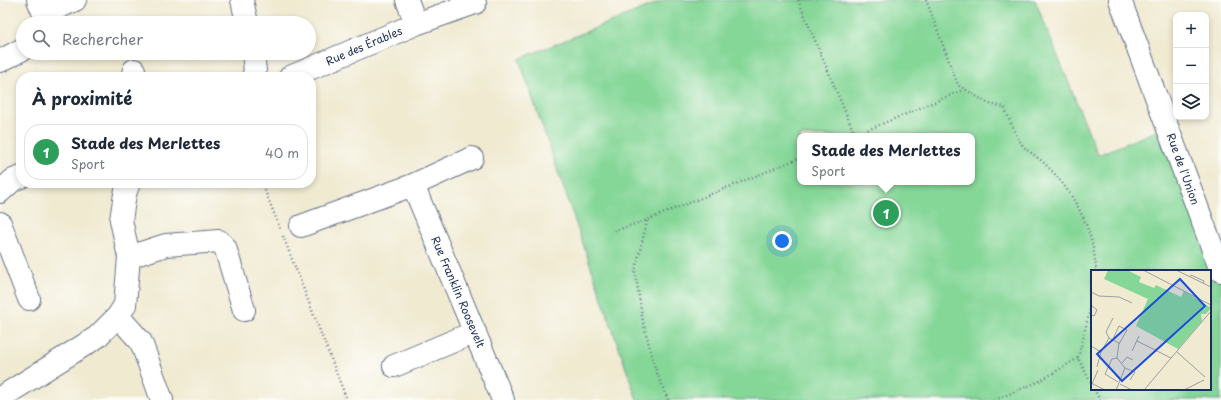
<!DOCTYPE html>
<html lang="fr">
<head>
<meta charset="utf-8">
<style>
	:root { --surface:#fff; --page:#f6f6f7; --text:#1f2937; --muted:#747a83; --line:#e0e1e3; --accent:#b5179e }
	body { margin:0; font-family:"Playpen Sans",sans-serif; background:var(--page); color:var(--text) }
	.controls { position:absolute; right:12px; top:12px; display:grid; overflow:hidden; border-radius:8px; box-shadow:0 2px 6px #0003 }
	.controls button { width:36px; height:36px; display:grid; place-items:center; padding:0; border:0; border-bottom:1px solid var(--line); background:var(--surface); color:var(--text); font:20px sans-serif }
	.you { position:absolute; left:782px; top:241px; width:14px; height:14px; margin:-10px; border:3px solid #fff; border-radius:50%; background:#1a73e8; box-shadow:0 0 0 6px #1a73e833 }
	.badge { display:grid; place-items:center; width:26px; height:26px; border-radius:50%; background:var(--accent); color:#fff; font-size:13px; font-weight:700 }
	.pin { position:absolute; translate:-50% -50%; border:2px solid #fff; box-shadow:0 1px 4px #0006 }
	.popup { position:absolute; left:797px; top:133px; width:178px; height:52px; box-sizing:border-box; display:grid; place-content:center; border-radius:8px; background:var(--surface); filter:drop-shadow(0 1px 3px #0005); font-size:13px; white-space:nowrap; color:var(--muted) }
	.popup b { font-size:15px; color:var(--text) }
	.popup::after { content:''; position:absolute; left:50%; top:100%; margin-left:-8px; border:8px solid transparent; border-top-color:var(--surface) }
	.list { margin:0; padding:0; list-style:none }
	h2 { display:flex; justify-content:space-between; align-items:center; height:52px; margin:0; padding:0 16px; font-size:17px }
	h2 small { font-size:13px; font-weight:400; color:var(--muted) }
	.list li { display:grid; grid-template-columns:26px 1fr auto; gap:12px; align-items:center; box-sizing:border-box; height:56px; margin:0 8px 8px; padding:0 8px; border:1px solid var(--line); border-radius:16px }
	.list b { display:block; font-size:15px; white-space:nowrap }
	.list p { margin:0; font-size:13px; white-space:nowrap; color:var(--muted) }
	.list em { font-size:13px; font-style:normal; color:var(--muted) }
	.icon { flex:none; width:22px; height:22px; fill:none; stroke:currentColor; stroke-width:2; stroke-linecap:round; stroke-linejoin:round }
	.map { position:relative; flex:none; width:1221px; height:400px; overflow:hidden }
	.search { position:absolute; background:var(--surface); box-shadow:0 2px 6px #0003; left:16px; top:16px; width:300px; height:44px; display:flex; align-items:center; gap:10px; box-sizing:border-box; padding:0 14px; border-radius:22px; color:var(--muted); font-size:15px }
	.panel { position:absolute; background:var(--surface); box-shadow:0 2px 6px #0003; left:16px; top:72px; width:300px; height:116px; border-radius:16px }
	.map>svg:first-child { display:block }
</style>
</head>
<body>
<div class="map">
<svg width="1221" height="400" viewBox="0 0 1221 400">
	<rect width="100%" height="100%" fill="#fdfcf7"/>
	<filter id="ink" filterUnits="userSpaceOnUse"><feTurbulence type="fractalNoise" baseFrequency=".025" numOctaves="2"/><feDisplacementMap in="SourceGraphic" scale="8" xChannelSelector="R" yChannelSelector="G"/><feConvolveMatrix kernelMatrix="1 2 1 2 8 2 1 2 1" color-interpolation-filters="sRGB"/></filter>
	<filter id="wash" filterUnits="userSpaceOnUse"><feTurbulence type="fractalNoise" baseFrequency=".012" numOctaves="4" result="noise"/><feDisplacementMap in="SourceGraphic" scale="16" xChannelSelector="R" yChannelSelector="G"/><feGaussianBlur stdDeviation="0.9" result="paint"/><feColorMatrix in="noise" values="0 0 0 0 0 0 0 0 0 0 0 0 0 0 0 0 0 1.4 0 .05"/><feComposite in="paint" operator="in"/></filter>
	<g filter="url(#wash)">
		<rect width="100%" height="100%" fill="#f0ead1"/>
		<path fill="#85d798" stroke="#50837b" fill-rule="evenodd" d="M664,0H1035L1098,155L1168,126L1221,271V400H637L519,59ZM800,136H972V182H800ZM1092,271H1210V389H1092Z"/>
	</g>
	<g filter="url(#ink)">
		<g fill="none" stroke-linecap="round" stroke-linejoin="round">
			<g stroke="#667086" stroke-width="24">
				<path id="minor" d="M38,0L44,14L75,0
					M242,0L247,23
					M1120,0L1221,271
					M416,24L475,3
					M253,53L255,71L253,77
					M0,61L23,49
					M132,77L134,70
					M290,77L416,24L407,0
					M413,185L503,400
					M0,192L13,180L21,177
					M0,223L29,299
					M301,226L413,185L472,158
					M129,257L166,245L219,241L225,247L244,310
					M118,316L141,342L162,400
					M394,366L475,332
					M0,398L97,337L118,316L125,305L129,257L121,220L125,194L129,183"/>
			</g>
			<path stroke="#667086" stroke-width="2.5" stroke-dasharray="1 3" stroke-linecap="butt" d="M798,0L855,135
				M926,0L958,85L989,104L1004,107C1009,118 1014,132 1021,143C1026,151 1037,156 1044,163C1074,192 1094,229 1096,271
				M853,136L963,90
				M262,183L281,231
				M647,221L635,271L643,322L655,368L668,400
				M614,231L647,220L800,158
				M283,236L347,400
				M1092,302L1078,358L1092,385
				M1094,389L1100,400
				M995,400L1040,381L1078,358"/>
			<use href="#minor" stroke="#fff" stroke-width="22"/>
		</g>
	</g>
	<g text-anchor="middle" stroke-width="3" stroke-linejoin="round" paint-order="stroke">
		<g font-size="11" fill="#1b2f5e" stroke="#fdfcf7">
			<text transform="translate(364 46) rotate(-23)" y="4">Rue des Érables</text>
			<text transform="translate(1183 169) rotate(70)" y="4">Rue de l'Union</text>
			<text transform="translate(458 292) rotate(67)" y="4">Rue Franklin Roosevelt</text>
		</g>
	</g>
	<g transform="translate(1091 270)">
		<rect width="120" height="120" fill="#f0ead1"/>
		<path d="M17,0H36L50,7L48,12L63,18L65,15L90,27L93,21L120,38L115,44H110L111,51L87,79L45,56L57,29L13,9Z" fill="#85d798"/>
		<path fill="none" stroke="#9b9fa3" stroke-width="1" d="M52,0L120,35M85,0L120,17M99,7L100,5L113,11L112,13M0,22L8,26L28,27L41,33M0,35L6,40L3,46L0,45M18,68L15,62L22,48M22,69L28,56L36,60L28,74M46,71L80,88M0,76L10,82L18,68L28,73L26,88L34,98L25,120M41,81L48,66M86,82L114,107M26,88L21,89L14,104L27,112M31,93L36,87L42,90M6,97L10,82M34,98L44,102L39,110M0,113L14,120M1,114L7,100M29,114L41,120M53,120L120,41M93,120L113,110"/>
		<path fill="#1d4ed8" fill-opacity="0.15" stroke="#1d4ed8" stroke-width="2" d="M89,9L114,36L31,111L6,84Z"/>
		<rect width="120" height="120" fill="none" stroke="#1b2f5e" stroke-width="2"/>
	</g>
</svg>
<div class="controls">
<button>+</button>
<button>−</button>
<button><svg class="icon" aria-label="layers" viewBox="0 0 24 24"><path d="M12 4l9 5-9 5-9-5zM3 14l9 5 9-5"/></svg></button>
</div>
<div class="you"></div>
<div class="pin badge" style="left:886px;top:213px;background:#2e9e5b">1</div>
<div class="popup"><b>Stade des Merlettes</b>Sport</div>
<div class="search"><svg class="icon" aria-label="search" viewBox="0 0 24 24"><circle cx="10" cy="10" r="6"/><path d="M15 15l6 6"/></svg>Rechercher</div>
<section class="panel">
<h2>À proximité<small></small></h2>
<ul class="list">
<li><span class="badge" style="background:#2e9e5b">1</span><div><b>Stade des Merlettes</b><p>Sport</p></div><em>40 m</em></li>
</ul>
</section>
</div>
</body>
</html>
